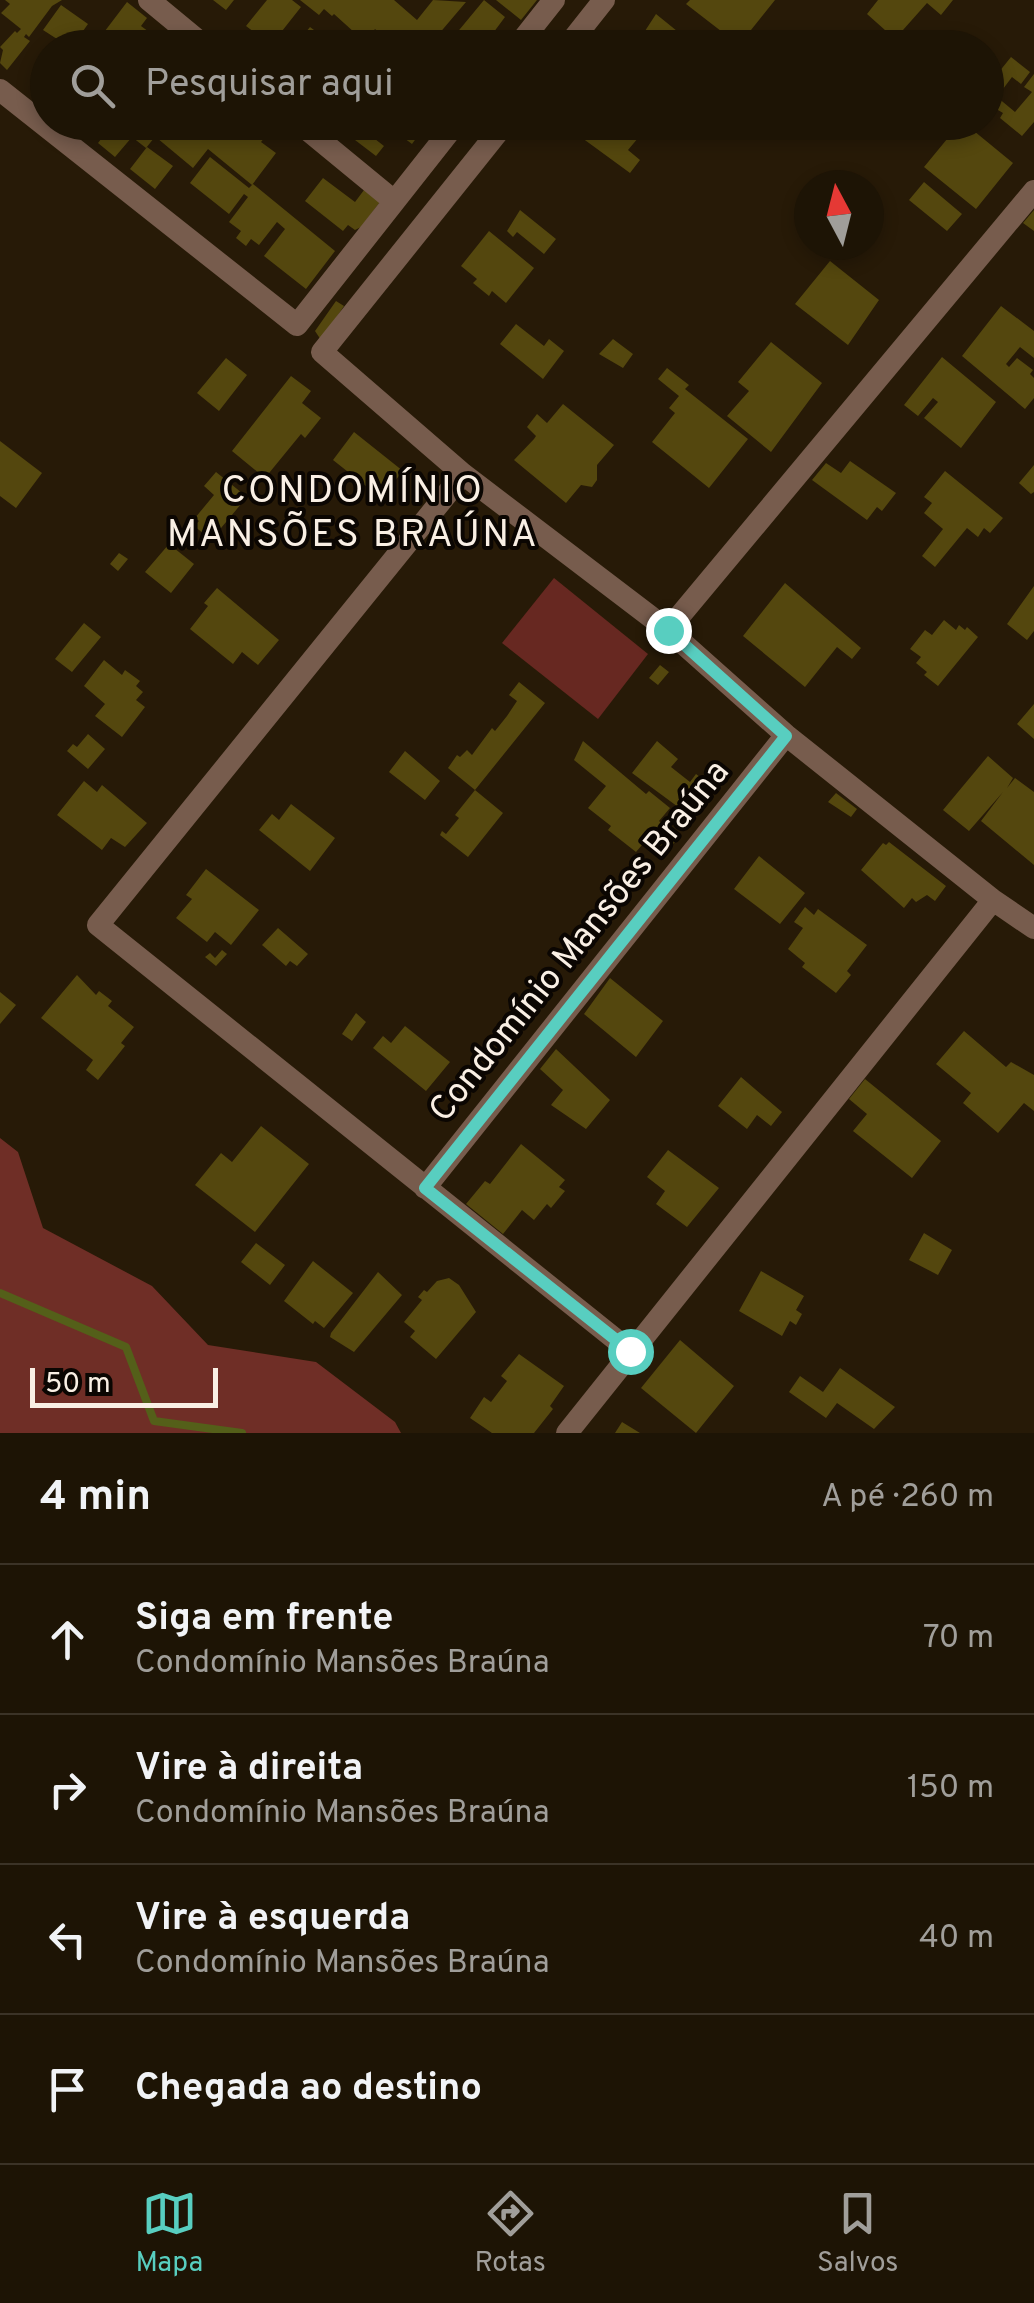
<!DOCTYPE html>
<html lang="pt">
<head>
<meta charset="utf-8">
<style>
	:root { --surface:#1d1405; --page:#2a2113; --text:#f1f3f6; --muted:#a09e9a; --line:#3b3327; --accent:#58cec0 }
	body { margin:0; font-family:Overpass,sans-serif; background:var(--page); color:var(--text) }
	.compass { position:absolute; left:794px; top:170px; width:90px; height:90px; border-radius:50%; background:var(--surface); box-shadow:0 5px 15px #0003; rotate:353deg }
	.scale { position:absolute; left:30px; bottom:25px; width:188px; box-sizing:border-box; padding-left:10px; border:5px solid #f9efe4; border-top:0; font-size:28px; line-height:35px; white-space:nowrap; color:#f9efe4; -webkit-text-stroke:8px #0b0602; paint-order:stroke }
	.stop { position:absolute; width:30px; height:30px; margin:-22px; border:8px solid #58cec0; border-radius:50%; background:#fff }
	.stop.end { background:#58cec0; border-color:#fff; box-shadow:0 2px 10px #0008 }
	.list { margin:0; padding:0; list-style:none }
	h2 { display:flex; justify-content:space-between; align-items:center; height:130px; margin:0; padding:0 40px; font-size:42px }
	h2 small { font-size:32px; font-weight:400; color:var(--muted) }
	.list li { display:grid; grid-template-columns:65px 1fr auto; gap:30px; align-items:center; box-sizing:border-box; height:150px; padding:0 40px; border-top:2px solid var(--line) }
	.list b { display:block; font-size:38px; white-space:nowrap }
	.list p { margin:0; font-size:32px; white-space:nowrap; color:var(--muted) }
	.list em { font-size:32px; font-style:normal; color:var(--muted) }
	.icon { flex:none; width:55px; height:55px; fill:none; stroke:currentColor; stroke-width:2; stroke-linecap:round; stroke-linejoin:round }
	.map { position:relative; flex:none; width:1034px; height:1433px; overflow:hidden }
	.search { position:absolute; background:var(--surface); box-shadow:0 5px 15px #0003; left:30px; right:30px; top:30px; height:110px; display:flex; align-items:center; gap:25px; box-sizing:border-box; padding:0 35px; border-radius:55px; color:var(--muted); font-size:38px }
	.sheet { height:730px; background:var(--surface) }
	nav { display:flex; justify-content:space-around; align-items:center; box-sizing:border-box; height:140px; border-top:2px solid var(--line); background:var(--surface); font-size:28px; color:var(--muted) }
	nav a { display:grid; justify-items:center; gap:5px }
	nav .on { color:var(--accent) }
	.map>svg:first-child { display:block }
</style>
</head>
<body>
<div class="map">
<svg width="1034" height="1433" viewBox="0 0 1034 1433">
	<rect width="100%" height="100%" fill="#271a07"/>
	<path fill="#672821" d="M554,578L648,654L598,719L502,643Z"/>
	<path fill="#6f2e26" d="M0,1138L18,1152L43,1228L152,1286L208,1345L316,1362L395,1422L401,1433H0Z"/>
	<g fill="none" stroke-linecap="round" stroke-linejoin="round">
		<path stroke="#545f19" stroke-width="8" d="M0,1293L126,1347L154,1421L242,1433"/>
	</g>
	<path fill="#54470e" d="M5,0H62L52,6L29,37L26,34L24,37L30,41L7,70L0,63L3,50L0,47L15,31L17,33L21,29L1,13L10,4Z
		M213,0H234L226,10Z
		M267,0H292L301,7L271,45L246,26Z
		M300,0H394L417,20L433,0L466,2L438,35L449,48H398L375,29L365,42L334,14L332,16L324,9L319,15Z
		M484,0L505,17L482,48H454L450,45L455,35Z
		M496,0H537L521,20Z
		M690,0H775L739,45L686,4Z
		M878,0H953L941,15L927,3L895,39L867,14Z
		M127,2L147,18L141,26L160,40L154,48H92Z
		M61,5L88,24L71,48L43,30Z
		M656,14L698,48H634Z
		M310,27L318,33L306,48H293Z
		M1011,57L1030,72L1021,84L1012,77L997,97L1015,112L1032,92L1024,87L1034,74V122L1022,136L1000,118L1003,113L986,103V88Z
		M103,122H167L146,148L132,137L115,157L98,143L108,130L101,125Z
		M171,122H261L271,130L261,142L276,153L252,185L208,149L193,168L157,138Z
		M369,122H428L412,144L404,138L402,140L386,124L375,139L384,146L376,156L355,140Z
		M588,122H606L610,126L613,122H645L649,125L628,150L640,160L630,173L578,135Z
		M940,122H963L1013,163L976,209L924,167L952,133Z
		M147,147L173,166L155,189L130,169Z
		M210,157L249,188L253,184L335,251L306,289L264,256L285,229L277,222L259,245L251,239L246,246L236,238L241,231L229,222L248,197L244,194L229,214L190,183Z
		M323,178L355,202L364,190L380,202L361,227L355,230L348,225L343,231L305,201Z
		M924,182L962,214L947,231L909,200Z
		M520,210L556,239L544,254L517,232L513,237L507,231Z
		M1034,210V231L1023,223Z
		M489,231L534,268L506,303L492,291L489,296L473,283L477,279L461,266Z
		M830,261L879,300L848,345L795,304Z
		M336,301L344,306L321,340L315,331Z
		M1001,306L1034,331V358L1020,347L1006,364L1009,367L1017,358L1033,370L1030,374L1034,378V398L1025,409L962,356Z
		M516,324L544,346L549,339L564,351L543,379L500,344Z
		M613,339L633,354L623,368L599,354Z
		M771,342L822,383L771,452L727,416L749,391L738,382Z
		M942,357L996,402L961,448L924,418L938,402L933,398L918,416L904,405Z
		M226,358L247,375L219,411L197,393Z
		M667,368L689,385L685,389L748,439L709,488L652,442L675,413L669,408L679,396L658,379Z
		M291,376L311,391L302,403L321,418L305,438L301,434L265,478L232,451Z
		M563,404L614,445L597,465V480L592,487L581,485L566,503L514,460L534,439L536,436L527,427L537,414L547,423Z
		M354,432L403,471L381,498L333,460Z
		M0,441L42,473L16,508L0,496Z
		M850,461L896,493L882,511L877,507L867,520L812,480L826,463L841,473Z
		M1034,465V492L1031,494L1019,483Z
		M945,471L1003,518L990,533L984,528L978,537L967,528L935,567L922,556L943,529L924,513L932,503L924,497Z
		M216,472L247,497L216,534L214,532L209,538L194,526L199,521L195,518L214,495L204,486Z
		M169,544L194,564L171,593L145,572Z
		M119,553L128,559L118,571L110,564Z
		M785,583L861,648L852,659L837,647L805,687L743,636Z
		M1034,586V631L1027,640L1007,624Z
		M217,588L279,640L258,665L242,652L233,664L190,629L208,606L204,603Z
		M944,620L956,630L959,625L965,630L967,627L978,637L938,686L924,675L927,672L916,663L921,657L910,649L925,630L932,635Z
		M84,623L101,637L72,672L55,659Z
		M104,660L122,675L125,670L140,681L136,686L143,692L136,700L145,707L122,737L95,716L105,704L84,686Z
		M660,665L669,672L658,685L649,678Z
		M519,682L545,703L475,790L448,768L457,755L460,757L467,750L472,755L492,728L495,731L507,716L517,701L509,695Z
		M1034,704V739L1017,724Z
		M88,734L105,749L88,769L67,751L73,744L77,747Z
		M583,741L646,794L649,791L670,808L659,821L678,838L664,856L662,850L648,838L636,852L608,830L611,826L588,808L606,786L574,760Z
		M657,741L678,759L671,767L690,782L696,774L713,787L689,815L632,773Z
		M405,751L440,781L425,800L389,772Z
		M988,756L1013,778L1007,788L1015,778L1034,792V865L981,821L1003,792L969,831L943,810Z
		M84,781L97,792L102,785L147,823L125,847L111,838L102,850L57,815Z
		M475,790L503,813L468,857L440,835L442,831L446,834L459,818L455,815Z
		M836,793L857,809L851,817L828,802Z
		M291,804L335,838L310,871L259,830L272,814L279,820Z
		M889,842L946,886L935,901L927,895L916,902L912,898L904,908L861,870L883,843L886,845Z
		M759,856L805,893L780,924L734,889Z
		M206,869L259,910L231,945L215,932L207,942L176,918L192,899L186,895Z
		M805,907L814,915L818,909L867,945L847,971L851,975L836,993L802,967L805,963L788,949L803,928L794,922Z
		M278,928L308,954L297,966L290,961L286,966L262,945Z
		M222,950L227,954L216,966L205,957L210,953L215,958Z
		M77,975L96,995L99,991L112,1001L108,1006L134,1027L121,1043L125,1046L98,1080L86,1070L93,1060L41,1018Z
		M610,978L663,1021L636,1057L584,1014Z
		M0,992L16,1005L0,1024Z
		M356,1013L366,1022L352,1041L342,1034Z
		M405,1026L450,1062L426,1091L373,1048L383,1036L391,1043Z
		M964,1031L1006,1067L1011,1062L1034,1075V1111L1024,1103L998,1133L963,1103L971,1093L936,1064Z
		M556,1049L610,1100L586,1129L551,1105L563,1090L540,1069Z
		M741,1077L782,1112L771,1126L757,1115L747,1129L718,1106Z
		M865,1079L941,1141L912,1178L853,1131L867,1114L849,1099Z
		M261,1126L309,1164L255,1232L195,1185L221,1153L232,1162Z
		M521,1144L565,1180L559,1187L565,1191L551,1208L547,1204L534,1220L522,1210L503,1234L466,1204L485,1181L490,1184Z
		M668,1150L719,1188L687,1227L656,1204L665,1191L647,1177Z
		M924,1233L952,1250L938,1275L909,1260Z
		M256,1243L285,1265L270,1285L241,1262Z
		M313,1261L353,1293L324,1328L315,1321L313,1324L284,1301Z
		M761,1271L804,1296L796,1310L802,1314L796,1325L790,1321L782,1336L739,1311Z
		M378,1272L402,1295L354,1352L330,1337L331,1333Z
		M449,1278L459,1285L476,1312L436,1359L410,1337L415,1331L404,1322L422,1300L418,1297L424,1290L427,1292L437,1281Z
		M680,1340L734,1386L696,1433L641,1388Z
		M519,1354L564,1386L550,1406L553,1409L534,1433H492L470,1418L484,1397L491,1402L507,1381L501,1376Z
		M840,1368L895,1407L874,1429L837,1403L826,1418L789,1392L800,1376L823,1392Z
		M622,1422L640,1433H615Z"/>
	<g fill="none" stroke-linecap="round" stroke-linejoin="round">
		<path stroke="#775c4d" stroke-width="22" d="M149,0L207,48
			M516,48L554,0
			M566,48L604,0
			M0,90L297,325L457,122
			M298,122L394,201
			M506,122L322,352L463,474L668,630L786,735L993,900L1034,928
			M463,474L98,925L630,1351
			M668,630L1034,191
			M425,1188L786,735
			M567,1433L993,900"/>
	</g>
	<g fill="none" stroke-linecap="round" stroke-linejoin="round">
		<path stroke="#58cec0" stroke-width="12" d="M630,1351L425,1188L786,736L668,630"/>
	</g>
	<g text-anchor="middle" stroke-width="8" stroke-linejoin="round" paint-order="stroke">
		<g font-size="35" fill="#f9efe4" stroke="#0b0602">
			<text transform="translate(578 940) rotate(-51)" y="12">Condomínio Mansões Braúna</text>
		</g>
		<g font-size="38" letter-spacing="2.5" fill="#f9efe4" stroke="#0b0602">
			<text x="353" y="502">CONDOMÍNIO<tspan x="353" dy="44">MANSÕES BRAÚNA</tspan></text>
		</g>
	</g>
</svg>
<svg class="compass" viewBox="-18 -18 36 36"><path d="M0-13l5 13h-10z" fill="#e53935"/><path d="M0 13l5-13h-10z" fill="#a09e9a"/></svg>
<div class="scale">50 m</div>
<div class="stop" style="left:630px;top:1351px"></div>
<div class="stop end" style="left:668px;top:630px"></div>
<div class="search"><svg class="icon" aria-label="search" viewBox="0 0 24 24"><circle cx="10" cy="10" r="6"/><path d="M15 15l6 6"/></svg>Pesquisar aqui</div>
</div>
<section class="sheet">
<h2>4 min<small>A pé · 260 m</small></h2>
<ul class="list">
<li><svg class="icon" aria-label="ahead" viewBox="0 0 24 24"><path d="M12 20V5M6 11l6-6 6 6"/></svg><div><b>Siga em frente</b><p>Condomínio Mansões Braúna</p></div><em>70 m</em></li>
<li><svg class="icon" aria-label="right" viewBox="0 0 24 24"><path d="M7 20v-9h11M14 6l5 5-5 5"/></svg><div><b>Vire à direita</b><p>Condomínio Mansões Braúna</p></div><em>150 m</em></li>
<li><svg class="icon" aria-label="left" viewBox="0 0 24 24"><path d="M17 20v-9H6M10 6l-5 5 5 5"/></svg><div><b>Vire à esquerda</b><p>Condomínio Mansões Braúna</p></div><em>40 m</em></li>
<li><svg class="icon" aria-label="arrive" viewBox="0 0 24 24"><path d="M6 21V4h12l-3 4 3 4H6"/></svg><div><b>Chegada ao destino</b></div></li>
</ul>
</section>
<nav>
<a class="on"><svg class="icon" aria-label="map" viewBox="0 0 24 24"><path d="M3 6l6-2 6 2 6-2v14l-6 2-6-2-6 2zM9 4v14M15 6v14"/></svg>Mapa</a>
<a><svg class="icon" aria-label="directions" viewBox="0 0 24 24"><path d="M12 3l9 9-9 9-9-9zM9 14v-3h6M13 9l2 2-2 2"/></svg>Rotas</a>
<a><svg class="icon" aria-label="saved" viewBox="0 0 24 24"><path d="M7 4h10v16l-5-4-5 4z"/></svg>Salvos</a>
</nav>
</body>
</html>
